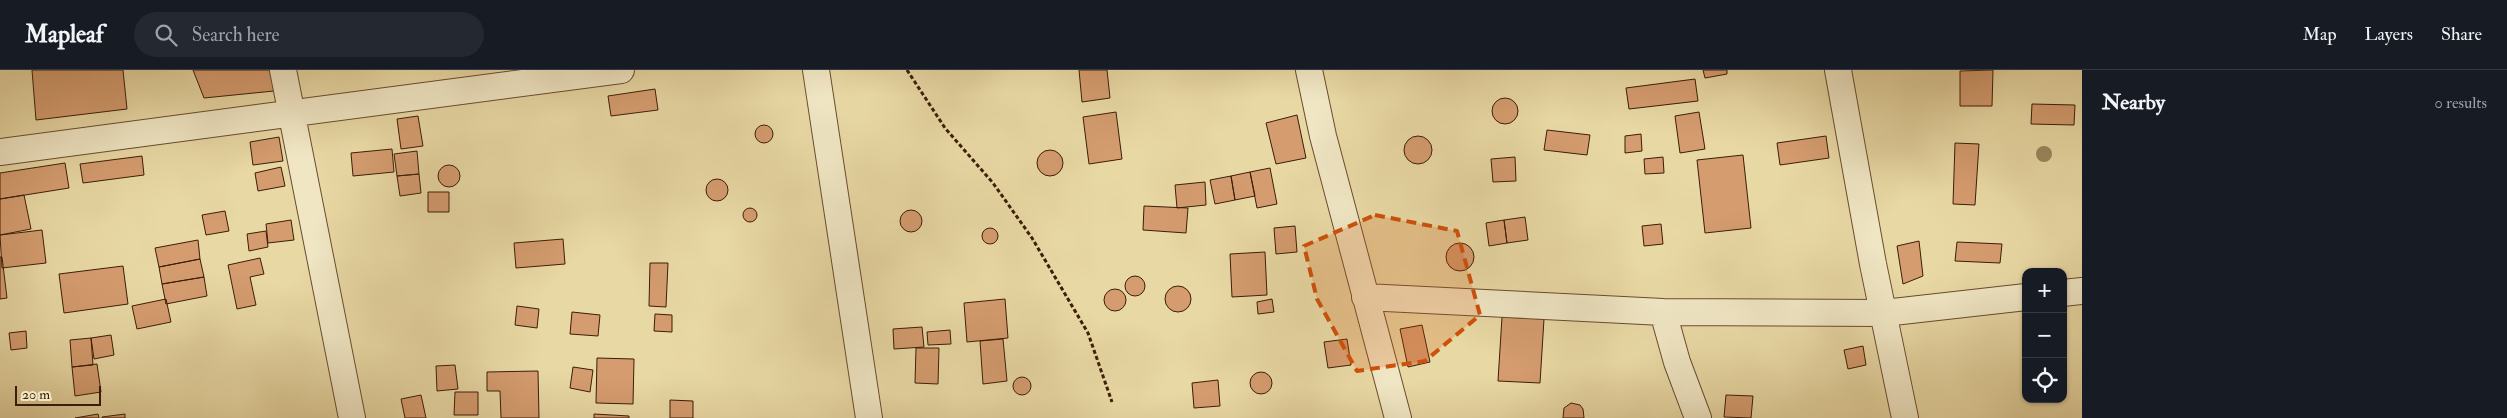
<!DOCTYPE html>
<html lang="en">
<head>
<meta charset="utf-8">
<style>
	:root { --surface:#171b24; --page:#242831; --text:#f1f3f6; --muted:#9ea1a6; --line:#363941 }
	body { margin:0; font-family:"IM FELL Double Pica",serif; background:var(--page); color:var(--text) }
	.controls { position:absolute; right:15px; bottom:15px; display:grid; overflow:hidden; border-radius:10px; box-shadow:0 1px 4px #0004 }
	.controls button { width:45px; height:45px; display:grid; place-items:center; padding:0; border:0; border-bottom:1px solid var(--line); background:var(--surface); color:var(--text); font:25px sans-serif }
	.scale { position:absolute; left:15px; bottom:12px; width:86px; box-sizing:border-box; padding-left:5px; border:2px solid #3d1d07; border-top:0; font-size:14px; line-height:18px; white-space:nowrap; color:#3d1d07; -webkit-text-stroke:4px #f0e6c4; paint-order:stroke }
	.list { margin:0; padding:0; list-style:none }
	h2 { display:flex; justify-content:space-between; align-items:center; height:65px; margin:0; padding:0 20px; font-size:21px }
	h2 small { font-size:16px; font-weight:400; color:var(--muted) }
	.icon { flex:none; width:28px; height:28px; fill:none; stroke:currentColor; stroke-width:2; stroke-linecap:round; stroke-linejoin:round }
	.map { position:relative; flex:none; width:2082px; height:348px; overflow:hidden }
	header { display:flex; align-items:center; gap:30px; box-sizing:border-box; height:70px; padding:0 25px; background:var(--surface); border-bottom:1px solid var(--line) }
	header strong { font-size:24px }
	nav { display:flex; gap:28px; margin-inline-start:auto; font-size:18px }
	.search { width:350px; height:45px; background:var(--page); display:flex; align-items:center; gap:12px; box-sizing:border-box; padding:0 18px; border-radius:28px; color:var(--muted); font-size:19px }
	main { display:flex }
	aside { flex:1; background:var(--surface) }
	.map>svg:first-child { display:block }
</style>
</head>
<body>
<header>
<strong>Mapleaf</strong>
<div class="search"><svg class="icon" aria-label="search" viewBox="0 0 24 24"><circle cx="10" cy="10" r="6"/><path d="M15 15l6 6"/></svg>Search here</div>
<nav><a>Map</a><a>Layers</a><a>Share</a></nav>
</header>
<main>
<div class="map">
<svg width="2082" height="348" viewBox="0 0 2082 348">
	<rect width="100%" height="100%" fill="#e8d8a4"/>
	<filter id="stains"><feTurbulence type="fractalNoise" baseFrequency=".004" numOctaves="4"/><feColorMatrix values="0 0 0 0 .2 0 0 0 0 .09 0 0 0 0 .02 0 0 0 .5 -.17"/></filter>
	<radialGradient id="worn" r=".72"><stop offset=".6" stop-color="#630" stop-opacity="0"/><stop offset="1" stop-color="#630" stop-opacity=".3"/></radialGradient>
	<path fill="#d49c6f" stroke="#3d1d07" d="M32,0H123L127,39L36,50Z
		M193,0H272L274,21L204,28Z
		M1079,0H1107L1110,28L1082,32Z
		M1703,0H1727V4L1705,8Z
		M1993,0L1992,36H1960V1Z
		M1695,9L1698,31L1629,39L1626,18Z
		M655,19L658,40L611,46L608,26Z
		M1492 41a13 13 0 1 1 26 0a13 13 0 1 1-26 0Z
		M2032,34L2075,35L2074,55L2031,54Z
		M1116,42L1122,89L1089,94L1083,47Z
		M1699,42L1705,79L1680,83L1675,46Z
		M1297,45L1306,88L1276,94L1266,53Z
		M418,46L423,76L401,79L397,49Z
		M755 64a9 9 0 1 1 18 0a9 9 0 1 1-18 0Z
		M1547,60L1590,65L1587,85L1544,80Z
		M1641,64L1642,81L1625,83V66Z
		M1826,66L1829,88L1780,95L1777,73Z
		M1404 80a14 14 0 1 1 28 0a14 14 0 1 1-28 0Z
		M279,67L283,91L253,95L250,72Z
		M1955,73L1979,74L1975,135L1953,134Z
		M392,79L394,102L353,106L351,83Z
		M1037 93a13 13 0 1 1 26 0a13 13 0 1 1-26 0Z
		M417,81L419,104L397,106L394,84Z
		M1743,85L1751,158L1705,163L1697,90Z
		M142,86L144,105L83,113L80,94Z
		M1515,87L1516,111L1493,112L1491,89Z
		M1663,87L1664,103L1645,104L1644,89Z
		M65,93L69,118L0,129V103Z
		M438 106a11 11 0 1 1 22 0a11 11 0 1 1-22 0Z
		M281,97L285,116L258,121L255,103Z
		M1270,98L1277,134L1257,138L1250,102Z
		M1250,102L1255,126L1235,130L1231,106Z
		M419,104L421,123L400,126L397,106Z
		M1231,106L1235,130L1215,134L1210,110Z
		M706 120a11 11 0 1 1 22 0a11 11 0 1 1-22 0Z
		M1205,112L1206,135L1177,138L1175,115Z
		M428,122H449V142H428Z
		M24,125L31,159L0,165V129Z
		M1144,136L1188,138L1186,163L1143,160Z
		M743 145a7 7 0 1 1 14 0a7 7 0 1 1-14 0Z
		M900 151a11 11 0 1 1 22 0a11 11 0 1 1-22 0Z
		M225,141L229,161L206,165L202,145Z
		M1525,147L1528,170L1507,173L1504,150Z
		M291,150L294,170L268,173L266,154Z
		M1504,150L1507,173L1489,176L1486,153Z
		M1661,154L1663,174L1644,176L1642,156Z
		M1295,156L1297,182L1276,184L1274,158Z
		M982 166a8 8 0 1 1 16 0a8 8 0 1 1-16 0Z
		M42,160L46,193L2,198L0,165Z
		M266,161L268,177L249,181L247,164Z
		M563,169L565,194L516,198L514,173Z
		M198,170L200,189L159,197L155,178Z
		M1919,171L1923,206L1903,214L1897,176Z
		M1957,172L2002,174L2000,193L1955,191Z
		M1446 187a14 14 0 1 1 28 0a14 14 0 1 1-28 0Z
		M1265,182L1267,225L1232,227L1230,184Z
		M0,187H2L7,228L0,229Z
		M260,188L264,204L250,207L256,235L237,239L228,195Z
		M200,189L204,207L162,214L159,197Z
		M650,193H668L666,237L649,236Z
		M123,196L128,234L64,243L59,204Z
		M1125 216a10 10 0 1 1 20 0a10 10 0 1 1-20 0Z
		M204,207L207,226L166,234L162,214Z
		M1165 229a13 13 0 1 1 26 0a13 13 0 1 1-26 0Z
		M1104 230a11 11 0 1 1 22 0a11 11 0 1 1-22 0Z
		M166,229L171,252L137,259L132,236Z
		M1005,229L1008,268L967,272L964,233Z
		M1272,229L1274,242L1258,244L1257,232Z
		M517,236L539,239L537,258L515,255Z
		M572,242L600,245L598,266L570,264Z
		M655,244L672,245V262L654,261Z
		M1502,247L1544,249L1540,313L1498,311Z
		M1422,255L1430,292L1408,297L1400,259Z
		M922,257L924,277L894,279L893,259Z
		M950,260L951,274L928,275L927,262Z
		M26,261L27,278L11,280L9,263Z
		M111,265L114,285L94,289L91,268Z
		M91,268L93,295L72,297L70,270Z
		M1003,269L1007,311L983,314L980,271Z
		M1347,269L1351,295L1328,298L1324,272Z
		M1863,276L1866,295L1848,299L1844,280Z
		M916,278H939L938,314L915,313Z
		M597,288L634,289L633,334L596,333Z
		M97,294L101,322L75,326L72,297Z
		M455,295L458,319L437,321L436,296Z
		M573,297L593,300L590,322L570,318Z
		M538,301L539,348H501L500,321H487V302Z
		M1250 313a11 11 0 1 1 22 0a11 11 0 1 1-22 0Z
		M1013 316a9 9 0 1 1 18 0a9 9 0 1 1-18 0Z
		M1218,310L1220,336L1194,338L1192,313Z
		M455,322H478V345H454Z
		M421,325L426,348H405L401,329Z
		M1726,325L1753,326L1751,348L1724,347Z
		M670,330L693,331V348H670Z
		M1571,333L1580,335L1583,339L1584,348H1563L1564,338Z
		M98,344L99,348H75Z
		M125,344V348H102V347Z
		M594,344L629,346V348H594Z"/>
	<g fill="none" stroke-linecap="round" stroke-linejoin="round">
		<g stroke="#684c2e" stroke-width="28">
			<path id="minor" d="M283,0L352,348
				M816,0L869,348
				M1309,0L1323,66L1398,348
				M1838,0L1873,194L1905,348
				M0,82L621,0
				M2063,223L2082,221
				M1365,227L1663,242L1884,243L2026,227
				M1663,242L1677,292L1698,348"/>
		</g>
		<path stroke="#3d1d07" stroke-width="3" stroke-dasharray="4 2.5" stroke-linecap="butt" d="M907,0L945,58L993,113L1032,168L1088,263L1112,332"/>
		<use href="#minor" stroke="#f0e6c4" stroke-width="26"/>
	</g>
	<circle fill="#9a885f" cx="2044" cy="84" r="8"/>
	<path fill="#ce500b" fill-opacity="0.2" stroke="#ce500b" stroke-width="4" stroke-dasharray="10 6" stroke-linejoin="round" d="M1375,145L1457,161L1480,245L1425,291L1357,301L1317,229L1304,176Z"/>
	<rect width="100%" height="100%" filter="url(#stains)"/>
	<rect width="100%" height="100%" fill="url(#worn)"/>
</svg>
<div class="controls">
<button>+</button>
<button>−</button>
<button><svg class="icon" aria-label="locate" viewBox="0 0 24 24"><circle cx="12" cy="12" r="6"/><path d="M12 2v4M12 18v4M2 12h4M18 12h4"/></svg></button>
</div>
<div class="scale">20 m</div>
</div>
<aside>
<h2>Nearby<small>0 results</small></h2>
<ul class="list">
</ul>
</aside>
</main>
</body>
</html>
